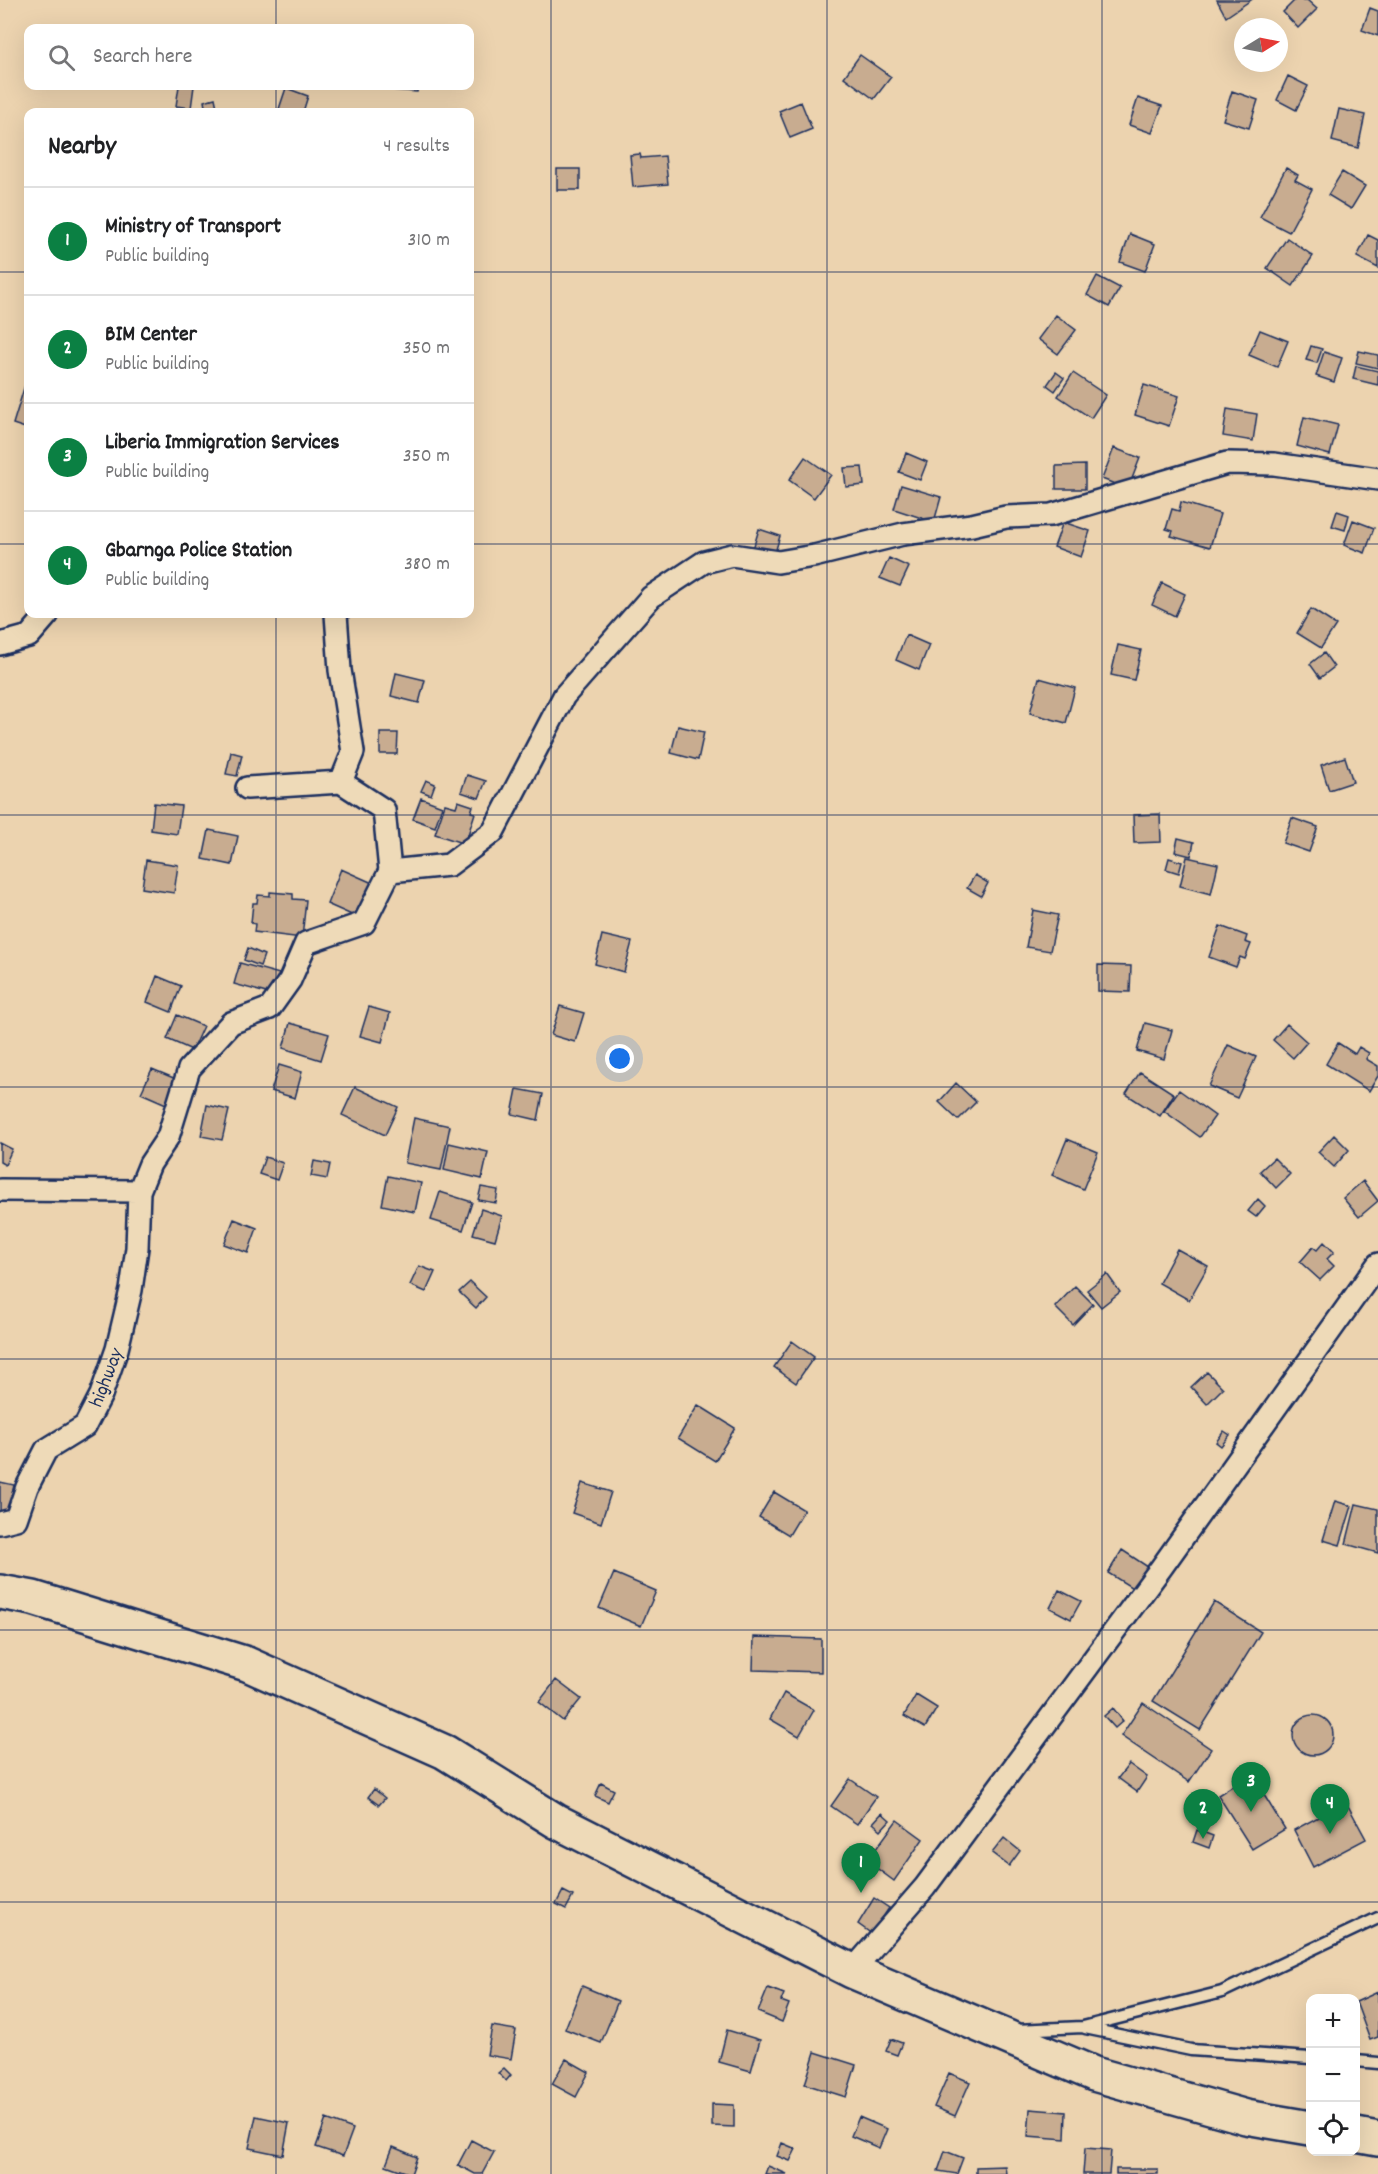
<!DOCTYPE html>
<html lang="en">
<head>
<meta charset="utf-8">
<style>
	:root { --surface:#fff; --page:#f6f6f6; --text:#202124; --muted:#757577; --line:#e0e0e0; --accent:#0b8043 }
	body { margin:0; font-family:Dekko,sans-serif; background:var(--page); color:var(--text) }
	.controls { position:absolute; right:18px; bottom:18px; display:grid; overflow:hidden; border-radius:12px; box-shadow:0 6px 24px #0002 }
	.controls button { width:54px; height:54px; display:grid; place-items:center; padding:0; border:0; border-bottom:2px solid var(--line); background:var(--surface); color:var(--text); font:30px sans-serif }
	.compass { position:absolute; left:1234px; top:18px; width:54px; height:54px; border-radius:50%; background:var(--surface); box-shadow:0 6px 24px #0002; rotate:80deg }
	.you { position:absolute; left:620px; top:1059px; width:21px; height:21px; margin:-15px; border:4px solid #fff; border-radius:50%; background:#1a73e8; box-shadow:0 0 0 9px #1a73e833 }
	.badge { display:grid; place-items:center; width:39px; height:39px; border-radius:50%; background:var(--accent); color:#fff; font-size:20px; font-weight:700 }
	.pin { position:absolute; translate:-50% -50px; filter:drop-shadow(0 2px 3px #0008) }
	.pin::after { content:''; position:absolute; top:32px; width:21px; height:18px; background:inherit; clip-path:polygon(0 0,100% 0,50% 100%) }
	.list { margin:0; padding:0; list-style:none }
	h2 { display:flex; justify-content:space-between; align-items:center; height:78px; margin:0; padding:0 24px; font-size:26px }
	h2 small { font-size:20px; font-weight:400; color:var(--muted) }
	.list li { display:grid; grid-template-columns:39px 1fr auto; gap:18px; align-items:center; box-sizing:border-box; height:108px; padding:0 24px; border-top:2px solid var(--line) }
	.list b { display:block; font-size:22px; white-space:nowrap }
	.list p { margin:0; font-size:20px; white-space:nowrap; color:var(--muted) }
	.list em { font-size:20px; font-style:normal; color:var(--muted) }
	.icon { flex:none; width:33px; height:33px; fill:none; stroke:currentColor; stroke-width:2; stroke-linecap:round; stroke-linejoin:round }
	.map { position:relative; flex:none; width:1378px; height:2174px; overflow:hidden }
	.search { position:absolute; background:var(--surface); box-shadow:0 6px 24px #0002; left:24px; top:24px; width:450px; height:66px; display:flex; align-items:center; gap:15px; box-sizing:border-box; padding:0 21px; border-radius:12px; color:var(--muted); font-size:22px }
	.panel { position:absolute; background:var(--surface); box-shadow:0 6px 24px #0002; left:24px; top:108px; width:450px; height:510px; border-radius:12px }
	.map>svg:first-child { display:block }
</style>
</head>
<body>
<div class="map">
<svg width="1378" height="2174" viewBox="0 0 1378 2174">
	<rect width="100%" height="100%" fill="#ecd3af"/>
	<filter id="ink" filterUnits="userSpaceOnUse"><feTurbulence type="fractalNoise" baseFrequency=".0167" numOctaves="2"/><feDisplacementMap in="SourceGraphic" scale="12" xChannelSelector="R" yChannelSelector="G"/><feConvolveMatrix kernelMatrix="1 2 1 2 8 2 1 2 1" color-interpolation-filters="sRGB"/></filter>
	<g filter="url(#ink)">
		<path fill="#c8ac90" stroke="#1b2f5e" stroke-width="1.5" d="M1217,0H1251L1226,17Z
			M1295,0H1307L1317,9L1298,28L1283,12Z
			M1370,8L1378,11V36L1362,30Z
			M860,55L891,77L874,99L844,77Z
			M1288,76L1308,86L1296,110L1277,100Z
			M179,86H194L191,108L176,106Z
			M392,86H418L417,92L391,90Z
			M286,88L308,96L303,112H278Z
			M1232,91L1258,100L1249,128L1223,120Z
			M215,98L218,112H206L204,101Z
			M1138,98L1162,106L1152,133L1129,125Z
			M801,102L812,129L790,138L779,111Z
			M1339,109L1365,115L1358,148L1332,141Z
			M640,154L641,158L665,156L668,184L633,187L630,155Z
			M1286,168L1298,175L1295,180L1312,189L1289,232L1260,217Z
			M557,169H580V190H557Z
			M1342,172L1365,186L1351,209L1328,195Z
			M1130,234L1155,244L1145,271L1120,262Z
			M1368,235L1378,240V268L1357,257Z
			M1287,238L1313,256L1293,286L1267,268Z
			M1097,276L1120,288L1109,307L1087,295Z
			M1056,315L1076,330L1058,354L1038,339Z
			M1260,330L1288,341L1277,367L1249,355Z
			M1311,346L1322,349L1317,363L1306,360Z
			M1359,351L1378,355V368L1356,363Z
			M1324,352L1342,358L1334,382L1316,376Z
			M1356,366L1378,371V385L1353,379Z
			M1056,372L1064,378L1055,391L1047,385Z
			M1073,373L1106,395L1091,418L1058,396Z
			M25,385L28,386V429L13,424Z
			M1144,385L1179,396L1169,426L1135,415Z
			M1227,409L1257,414L1253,441L1223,436Z
			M1304,417L1338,425L1330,455L1297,446Z
			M1114,448L1140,458L1128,489L1102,479Z
			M906,453L927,462L920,480L899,472Z
			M805,457L831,475L814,498L789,480Z
			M1085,465V489H1056V466Z
			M862,467L864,485L846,487L844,468Z
			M901,485L941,497L934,522L894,509Z
			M1181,502L1220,514L1210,547L1171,536L1173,531L1166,529L1172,509L1179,511Z
			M1337,511L1349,515L1345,530L1332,526Z
			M1353,520L1374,528L1365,553L1344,545Z
			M1063,522L1090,531L1081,557L1054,547Z
			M759,529L780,536L774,556L753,549Z
			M889,558L909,567L900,586L880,578Z
			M1162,583L1185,594L1175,616L1152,605Z
			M1311,609L1336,625L1321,648L1297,633Z
			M906,635L929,645L919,670L896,660Z
			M1118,645L1141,650L1134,680L1111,675Z
			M1324,653L1334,667L1320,678L1310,664Z
			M396,673L425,680L419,703L391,696Z
			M1039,678L1075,688L1066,723L1030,713Z
			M678,726L704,732L698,760L671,753Z
			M380,733H398L397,754H380Z
			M231,752L242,755L237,776L226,774Z
			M1345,757L1353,782L1329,790L1321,765Z
			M467,775L486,781L479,798L461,792Z
			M426,780L435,784L431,795L421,791Z
			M421,798L442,806L435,827L413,819Z
			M458,801L473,806L471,812L475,813L465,844L435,834L445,804L456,807Z
			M154,803L181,806L177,834L151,830Z
			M1160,814L1161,842L1134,843L1133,815Z
			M1292,818L1318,827L1309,852L1283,843Z
			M209,830L238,836L232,865L203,859Z
			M1178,838L1194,842L1191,856L1175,852Z
			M1187,857L1218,864L1211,894L1180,886Z
			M1169,858L1182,862L1179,873L1166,869Z
			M146,860L178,865L174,893L142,888Z
			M341,869L377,885L363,920L327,904Z
			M975,875L988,883L981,896L967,888Z
			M270,892L293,894V899L306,900L302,938L254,932L255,924L251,923L253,903H257L258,895L270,896Z
			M1033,910L1058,915L1050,951L1026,947Z
			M1220,926L1247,936L1245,942L1251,944L1245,959L1240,957L1236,967L1209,957Z
			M602,935L632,942L624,972L595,964Z
			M248,948L264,955L260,966L244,960Z
			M240,963L283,975L277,996L234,984Z
			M1098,965L1131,966L1130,992L1098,991Z
			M157,976L181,986L171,1012L147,1002Z
			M560,1006L584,1013L575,1042L551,1035Z
			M369,1007L390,1013L382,1042L360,1036Z
			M177,1015L203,1026L192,1050L167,1039Z
			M290,1023L329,1034L321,1060L283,1048Z
			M1145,1023L1172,1030L1164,1059L1137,1051Z
			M1287,1024L1307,1042L1293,1058L1273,1040Z
			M1338,1043L1355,1054L1359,1047L1369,1053L1366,1059L1378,1066V1076L1369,1091L1326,1064Z
			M1228,1045L1256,1057L1237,1098L1209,1086Z
			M279,1065L302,1072L295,1098L271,1091Z
			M152,1069L176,1079L166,1104L141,1093Z
			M1140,1072L1174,1094L1160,1116L1126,1094Z
			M956,1083L976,1102L958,1120L939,1102Z
			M355,1087L398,1107L385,1135L342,1115Z
			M517,1089L543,1094L538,1120L512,1114Z
			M1179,1090L1215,1116L1200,1137L1164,1111Z
			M207,1105L229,1110L222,1140L201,1136Z
			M414,1118L450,1126L441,1170L405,1163Z
			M1334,1135L1349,1150L1334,1167L1318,1152Z
			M1067,1139L1098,1152L1083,1189L1052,1175Z
			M0,1143L12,1149L5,1165L0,1162Z
			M449,1143L488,1152L482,1179L444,1170Z
			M265,1157L283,1163L277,1180L259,1174Z
			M1274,1158L1290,1174L1276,1188L1260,1171Z
			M314,1161L330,1164L327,1179L311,1176Z
			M388,1176L421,1183L415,1212L382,1205Z
			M1363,1181L1378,1201L1359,1217L1343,1198Z
			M481,1187L498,1190L496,1203L478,1200Z
			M440,1192L472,1202L463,1230L431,1220Z
			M1258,1199L1265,1206L1256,1217L1248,1211Z
			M481,1209L502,1216L495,1240L473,1234Z
			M234,1219L257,1228L248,1253L224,1244Z
			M1324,1242L1334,1252L1327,1259L1334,1266L1320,1280L1300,1262L1313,1247L1317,1250Z
			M1177,1249L1208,1266L1189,1300L1159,1283Z
			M419,1266L435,1272L426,1292L410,1285Z
			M1107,1274L1120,1292L1101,1307L1087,1290Z
			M470,1282L486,1297L476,1308L459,1292Z
			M1075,1286L1093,1304L1073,1325L1055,1307Z
			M792,1341L814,1357L796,1383L774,1367Z
			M1207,1372L1223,1388L1207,1404L1191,1387Z
			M698,1405L735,1428L715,1461L678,1438Z
			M1224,1431L1230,1435L1221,1446L1216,1442Z
			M0,1482L14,1485L8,1515L0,1513Z
			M582,1483L611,1492L601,1523L572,1513Z
			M774,1492L804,1510L789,1535L759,1517Z
			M1335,1501L1352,1506L1340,1545L1323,1540Z
			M1356,1504L1378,1509V1553L1346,1544Z
			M1122,1550L1148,1567L1134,1589L1108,1573Z
			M614,1573L656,1591L641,1626L599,1608Z
			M1059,1590L1081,1601L1071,1619L1050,1608Z
			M1214,1602L1261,1632L1200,1730L1153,1701Z
			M754,1637L821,1639V1672L753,1670Z
			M556,1680L581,1699L563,1721L539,1702Z
			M784,1693L814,1710L799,1736L770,1719Z
			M916,1695L937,1708L925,1728L904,1716Z
			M1143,1703L1211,1749L1189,1782L1121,1736Z
			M1113,1708L1123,1721L1115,1728L1104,1716Z
			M1293 1735a20 20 0 1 1 40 0a20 20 0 1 1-40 0Z
			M1129,1764L1147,1777L1137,1792L1118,1778Z
			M1251,1774L1285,1829L1252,1849L1218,1795Z
			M850,1779L876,1797L857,1824L831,1806Z
			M601,1783L614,1790L608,1802L595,1796Z
			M374,1789L385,1798L379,1805L368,1797Z
			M1346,1802L1366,1839L1313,1867L1294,1830Z
			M882,1813L890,1820L881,1830L873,1823Z
			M897,1820L923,1839L894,1881L867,1861Z
			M1197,1830L1213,1836L1209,1848L1193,1842Z
			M1004,1838L1020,1851L1009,1866L992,1853Z
			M563,1891L573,1896L566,1909L556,1904Z
			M874,1898L889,1908L872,1934L858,1924Z
			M582,1986L618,2001L601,2043L565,2029Z
			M768,1988L784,1994L781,2001L789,2004L782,2022L758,2012Z
			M1378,1992V2037L1370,2040L1356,2002Z
			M492,2026L516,2030L511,2059L487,2055Z
			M727,2030L760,2040L751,2071L719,2062Z
			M891,2039L902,2043L897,2055L886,2051Z
			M815,2052L856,2065L846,2097L805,2084Z
			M566,2059L589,2072L576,2097L552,2084Z
			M504,2068L511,2075L506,2081L498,2073Z
			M949,2073L970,2082L955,2116L934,2107Z
			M712,2104L734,2105V2127L712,2126Z
			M1030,2109L1066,2112L1065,2139L1028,2136Z
			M256,2116L289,2123L283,2155L249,2148Z
			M859,2117L887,2129L879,2148L851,2136Z
			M326,2119L353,2129L343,2156L316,2147Z
			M471,2140L494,2152L482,2174H475L458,2165Z
			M782,2143L796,2149L790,2161L777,2156Z
			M393,2147L417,2157L411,2174L386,2165Z
			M1085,2148L1111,2150L1109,2174H1083Z
			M945,2151L963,2158L957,2174L938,2171Z
			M768,2166L787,2174H765Z
			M1005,2166L1006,2174H976V2167Z
			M1116,2169H1158V2174H1116Z"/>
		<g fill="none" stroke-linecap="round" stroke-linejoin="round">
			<g stroke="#1b2f5e" stroke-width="15">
				<path id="lane" d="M1085,2028L1191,2050L1310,2058
					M1016,2030L1083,2027L1222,1992L1378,1918
					M1356,2061L1378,2063"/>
			</g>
			<g stroke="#1b2f5e" stroke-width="26">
				<path id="street" d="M336,614L340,670L353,752L341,782
					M0,644L29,636L48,614
					M247,788L341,782L384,810L390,871
					M0,1190L139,1191
					M0,1523L16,1519L27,1487L46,1450L85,1426L101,1395L117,1349L131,1290L137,1248L139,1191L150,1164L168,1137L189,1069L231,1023L270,1008L290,980L306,943L364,923L390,871L449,865L493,832L564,696L651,597L704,562L732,555L778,562L814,556L903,534L972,525L1006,517L1051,515L1227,463L1274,464L1378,479
					M852,1971L925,1887L1161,1568L1378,1264"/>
			</g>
			<g stroke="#1b2f5e" stroke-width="38">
				<path id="primary" d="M0,1592L33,1598L247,1664L445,1752L556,1821L852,1971L1094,2074L1246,2117L1310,2128
					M1356,2135L1378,2139"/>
			</g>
			<use href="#lane" stroke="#eedab8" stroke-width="10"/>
			<use href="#street" stroke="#eedab8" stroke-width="21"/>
			<use href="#primary" stroke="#eedab8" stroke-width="33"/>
		</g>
	</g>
	<path fill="none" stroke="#1b2f5e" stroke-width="1.5" stroke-opacity="0.55" d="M276,0V28M551,0V2174M827,0V2174M1102,0V2174M276,86V112M0,272H28M470,272H1378M0,544H28M470,544H1378M276,614V2174M0,815H1378M0,1087H1378M0,1359H1378M0,1630H1378M0,1902H1378"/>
	<g text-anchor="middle" stroke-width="4.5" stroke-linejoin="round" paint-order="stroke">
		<g font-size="20" fill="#1b2f5e" stroke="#eedab8">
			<text transform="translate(105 1377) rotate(-69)" y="7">highway</text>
		</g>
	</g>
</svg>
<div class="controls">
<button>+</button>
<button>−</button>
<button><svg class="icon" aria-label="locate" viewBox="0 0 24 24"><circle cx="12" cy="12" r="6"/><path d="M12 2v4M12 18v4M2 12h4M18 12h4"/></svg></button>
</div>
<svg class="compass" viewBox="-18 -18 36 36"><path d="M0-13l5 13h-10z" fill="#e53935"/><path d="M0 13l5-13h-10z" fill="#757577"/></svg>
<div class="you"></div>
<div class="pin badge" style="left:861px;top:1893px">1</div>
<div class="pin badge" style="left:1203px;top:1839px">2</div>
<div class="pin badge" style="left:1251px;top:1812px">3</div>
<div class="pin badge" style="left:1330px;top:1834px">4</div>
<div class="search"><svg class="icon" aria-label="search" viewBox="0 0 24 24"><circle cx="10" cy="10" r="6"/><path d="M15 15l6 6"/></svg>Search here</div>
<section class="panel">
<h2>Nearby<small>4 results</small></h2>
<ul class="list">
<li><span class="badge">1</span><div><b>Ministry of Transport</b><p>Public building</p></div><em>310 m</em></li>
<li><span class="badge">2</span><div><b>BIM Center</b><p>Public building</p></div><em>350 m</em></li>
<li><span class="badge">3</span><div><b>Liberia Immigration Services</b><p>Public building</p></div><em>350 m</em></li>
<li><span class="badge">4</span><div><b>Gbarnga Police Station</b><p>Public building</p></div><em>380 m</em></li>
</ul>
</section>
</div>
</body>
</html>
